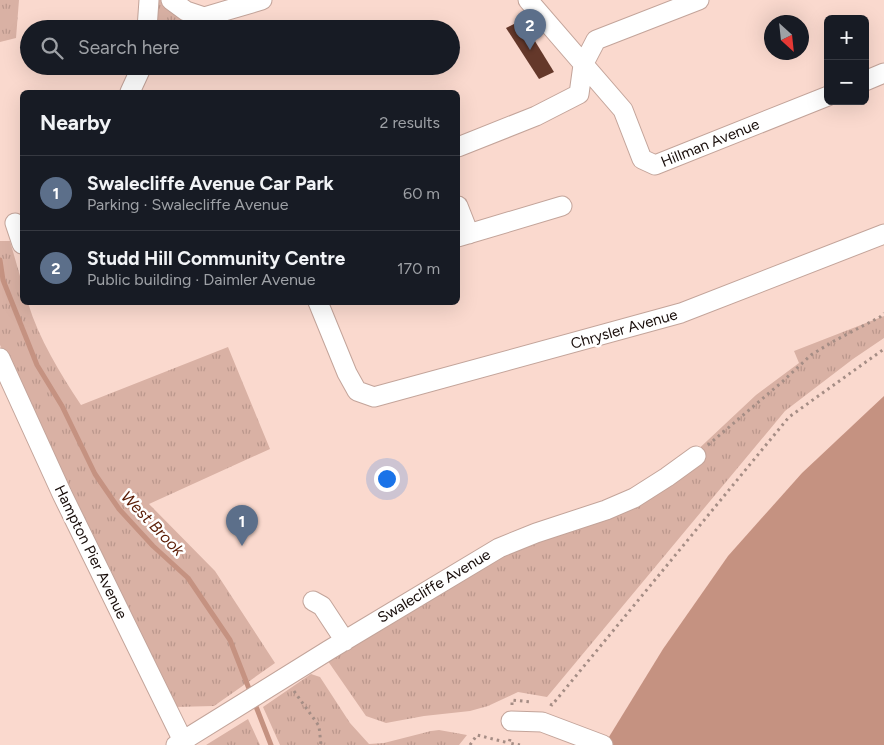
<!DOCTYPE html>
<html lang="en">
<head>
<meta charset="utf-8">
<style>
	:root { --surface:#171b24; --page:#20242c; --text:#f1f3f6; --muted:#9ea1a6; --line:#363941; --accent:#1a73e8 }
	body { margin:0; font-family:Figtree,sans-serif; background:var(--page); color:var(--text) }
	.controls { position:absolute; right:15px; top:15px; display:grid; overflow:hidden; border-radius:8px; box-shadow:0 5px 20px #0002 }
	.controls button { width:45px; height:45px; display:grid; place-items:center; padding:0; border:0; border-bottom:1px solid var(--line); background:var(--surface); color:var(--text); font:25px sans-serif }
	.compass { position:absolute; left:764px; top:15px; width:45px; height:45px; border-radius:50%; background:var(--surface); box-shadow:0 5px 20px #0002; rotate:153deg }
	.you { position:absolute; left:386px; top:478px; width:18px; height:18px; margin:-12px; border:4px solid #fff; border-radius:50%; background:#1a73e8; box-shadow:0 0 0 8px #1a73e833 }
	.badge { display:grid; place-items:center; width:32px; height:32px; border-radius:50%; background:var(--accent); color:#fff; font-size:16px; font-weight:700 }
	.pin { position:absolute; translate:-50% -41px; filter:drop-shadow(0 1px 2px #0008) }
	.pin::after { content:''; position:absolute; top:26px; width:18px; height:15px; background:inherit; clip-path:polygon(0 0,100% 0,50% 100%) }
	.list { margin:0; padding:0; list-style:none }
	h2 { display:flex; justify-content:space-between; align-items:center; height:65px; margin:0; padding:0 20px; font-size:21px }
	h2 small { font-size:16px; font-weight:400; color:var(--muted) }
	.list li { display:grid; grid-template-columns:32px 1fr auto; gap:15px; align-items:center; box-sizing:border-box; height:75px; padding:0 20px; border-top:1px solid var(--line) }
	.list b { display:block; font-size:19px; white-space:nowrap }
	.list p { margin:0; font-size:16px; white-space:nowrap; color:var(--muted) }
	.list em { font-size:16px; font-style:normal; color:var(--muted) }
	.icon { flex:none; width:28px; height:28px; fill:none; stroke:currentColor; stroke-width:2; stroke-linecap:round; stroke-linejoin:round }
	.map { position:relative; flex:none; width:884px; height:745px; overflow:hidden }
	.search { position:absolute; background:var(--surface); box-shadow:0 5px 20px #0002; left:20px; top:20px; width:440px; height:55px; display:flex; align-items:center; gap:12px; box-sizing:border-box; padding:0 18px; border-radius:28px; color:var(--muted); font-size:19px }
	.panel { position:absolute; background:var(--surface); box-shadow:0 5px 20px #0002; left:20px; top:90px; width:440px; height:215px; border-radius:8px }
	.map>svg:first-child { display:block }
</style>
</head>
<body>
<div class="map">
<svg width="884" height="745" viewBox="0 0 884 745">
	<defs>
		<pattern id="grass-tufts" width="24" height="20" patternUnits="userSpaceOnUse" patternTransform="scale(1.25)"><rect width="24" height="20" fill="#d9b1a4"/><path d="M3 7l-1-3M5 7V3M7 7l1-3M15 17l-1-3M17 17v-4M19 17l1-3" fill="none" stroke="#ba978c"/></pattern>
	</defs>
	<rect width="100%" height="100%" fill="#fad9ce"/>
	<path fill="url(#grass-tufts)" d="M0,0H19L16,38L0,42Z
		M149,0H171L186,11V29H147Z
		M0,241H10L22,283V302L28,303C39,339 60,373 81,405L228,347L270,449L149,504L215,571L275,663L214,706L174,707L34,419L0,345Z
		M884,316V338L853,359L785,411L547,697L518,692L488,706L470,711L424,716L386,723L366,716L323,654L499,548L675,471L756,395L799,363L794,351Z
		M311,674L320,677L350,723L369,744L384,743L431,731L439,730L467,735L459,745H280L263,707Z
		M248,719L260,745H206Z"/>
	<path fill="#c59281" d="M884,396V745H604L663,649L728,556L802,473Z"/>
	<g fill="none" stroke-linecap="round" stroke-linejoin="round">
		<path stroke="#c59281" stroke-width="5" d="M0,260L3,280L37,365L62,406L95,474L119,509L153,546L188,578L230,640L271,745"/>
	</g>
	<path fill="#64382a" d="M522,20L554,72L539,79L506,28Z"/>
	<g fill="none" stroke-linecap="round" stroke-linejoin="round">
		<g stroke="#c3a49a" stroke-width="21">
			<path id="minor" d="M171,0L186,11L204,17
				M528,0L623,110L642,159L655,165L828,96
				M147,29L149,0
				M186,29L204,17L262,0
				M865,81L884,73
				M130,92L142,66
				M458,147L536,116L579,94L583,65L596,40L699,0
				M458,206L469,234
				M15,223L22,244
				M458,237L562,206
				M318,302L347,373L357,391L374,397L681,313L884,234
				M0,358L62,494L185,745
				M313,601L322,606L345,641
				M511,721L542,722L603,745
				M176,745L329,650L499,548L536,533L606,510L634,498L667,477L696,456"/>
		</g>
		<path stroke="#a58d85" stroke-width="3" stroke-dasharray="2.5 4" stroke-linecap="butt" d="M708,445L782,382L811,355L834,341L880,317L884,313
			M294,691L319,726L321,745
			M550,704L552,705L789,417L884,349
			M512,705V700L531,702
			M510,739L509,743L520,745
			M470,745L477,735L509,743"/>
		<use href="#minor" stroke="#fff" stroke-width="19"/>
	</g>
	<g text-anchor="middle" stroke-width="5" stroke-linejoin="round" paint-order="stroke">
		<g font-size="15" fill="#170c09" stroke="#fff">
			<text transform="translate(710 143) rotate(-22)" y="5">Hillman Avenue</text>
			<text transform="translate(624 329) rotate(-16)" y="5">Chrysler Avenue</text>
			<text transform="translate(91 552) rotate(64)" y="5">Hampton Pier Avenue</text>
			<text transform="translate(434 586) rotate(-31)" y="5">Swalecliffe Avenue</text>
		</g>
		<g font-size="16" font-style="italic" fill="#5b1c05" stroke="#fff">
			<text transform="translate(153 523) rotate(46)" y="6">West Brook</text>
		</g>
	</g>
</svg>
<div class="controls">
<button>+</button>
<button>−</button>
</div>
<svg class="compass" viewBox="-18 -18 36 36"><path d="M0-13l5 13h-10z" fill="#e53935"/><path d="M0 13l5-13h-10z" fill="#9ea1a6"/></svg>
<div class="you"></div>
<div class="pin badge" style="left:242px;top:546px;background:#5c6f8a">1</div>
<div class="pin badge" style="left:530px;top:50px;background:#5c6f8a">2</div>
<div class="search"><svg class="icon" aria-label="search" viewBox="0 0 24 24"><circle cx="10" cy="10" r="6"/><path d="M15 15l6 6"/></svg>Search here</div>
<section class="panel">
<h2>Nearby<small>2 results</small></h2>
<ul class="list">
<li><span class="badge" style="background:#5c6f8a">1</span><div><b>Swalecliffe Avenue Car Park</b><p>Parking · Swalecliffe Avenue</p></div><em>60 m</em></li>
<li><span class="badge" style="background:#5c6f8a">2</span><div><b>Studd Hill Community Centre</b><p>Public building · Daimler Avenue</p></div><em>170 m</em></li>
</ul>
</section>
</div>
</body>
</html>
